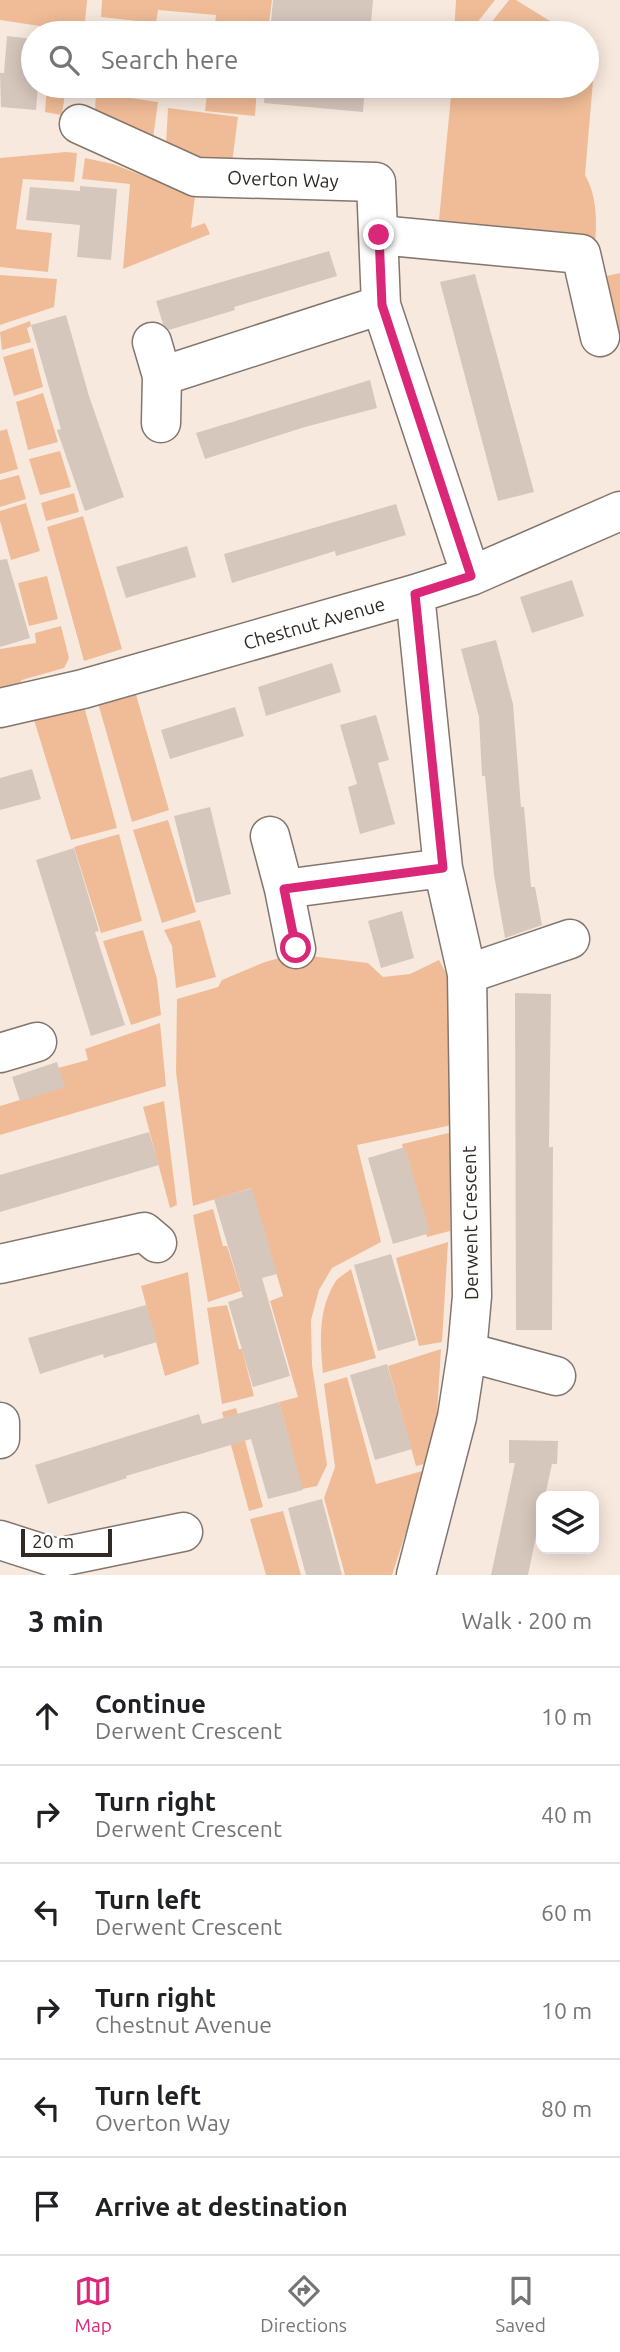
<!DOCTYPE html>
<html lang="en">
<head>
<meta charset="utf-8">
<style>
	:root { --surface:#fff; --page:#f6f6f6; --text:#202124; --muted:#757577; --line:#e0e0e0; --accent:#db2777 }
	body { margin:0; font-family:Ubuntu,sans-serif; background:var(--page); color:var(--text) }
	.controls { position:absolute; right:21px; bottom:21px; display:grid; overflow:hidden; border-radius:14px; box-shadow:0 4px 18px #0003 }
	.controls button { width:63px; height:63px; display:grid; place-items:center; padding:0; border:0; border-bottom:2px solid var(--line); background:var(--surface); color:var(--text); font:35px sans-serif }
	.scale { position:absolute; left:21px; bottom:18px; width:91px; box-sizing:border-box; padding-left:7px; border:4px solid #302a26; border-top:0; font-size:19px; line-height:24px; white-space:nowrap; color:#302a26; -webkit-text-stroke:5px #fff; paint-order:stroke }
	.stop { position:absolute; width:21px; height:21px; margin:-16px; border:5px solid #db2777; border-radius:50%; background:#fff }
	.stop.end { background:#db2777; border-color:#fff; box-shadow:0 2px 7px #0008 }
	.list { margin:0; padding:0; list-style:none }
	h2 { display:flex; justify-content:space-between; align-items:center; height:91px; margin:0; padding:0 28px; font-size:30px }
	h2 small { font-size:23px; font-weight:400; color:var(--muted) }
	.list li { display:grid; grid-template-columns:46px 1fr auto; gap:21px; align-items:center; box-sizing:border-box; height:98px; padding:0 28px; border-top:2px solid var(--line) }
	.list b { display:block; font-size:26px; white-space:nowrap }
	.list p { margin:0; font-size:23px; white-space:nowrap; color:var(--muted) }
	.list em { font-size:23px; font-style:normal; color:var(--muted) }
	.icon { flex:none; width:38px; height:38px; fill:none; stroke:currentColor; stroke-width:2; stroke-linecap:round; stroke-linejoin:round }
	.map { position:relative; flex:none; width:620px; height:1575px; overflow:hidden }
	.search { position:absolute; background:var(--surface); box-shadow:0 4px 18px #0003; left:21px; right:21px; top:21px; height:77px; display:flex; align-items:center; gap:18px; box-sizing:border-box; padding:0 24px; border-radius:38px; color:var(--muted); font-size:26px }
	.sheet { height:679px; background:var(--surface) }
	nav { display:flex; justify-content:space-around; align-items:center; box-sizing:border-box; height:98px; border-top:2px solid var(--line); background:var(--surface); font-size:19px; color:var(--muted) }
	nav a { display:grid; justify-items:center; gap:4px }
	nav .on { color:var(--accent) }
	.map>svg:first-child { display:block }
</style>
</head>
<body>
<div class="map">
<svg width="620" height="1575" viewBox="0 0 620 1575">
	<rect width="100%" height="100%" fill="#f8e9de"/>
	<path fill="#f0bc97" d="M0,0H87L84,33H53V28L0,20Z
		M102,0H272L269,24H262L261,33H214L216,15L158,10L156,23L101,17Z
		M456,0H495L469,33H454Z
		M509,0H516L550,21L555,33H483Z
		M587,68L593,81L585,175C597,196 597,221 595,244L438,230L452,86H587Z
		M47,86H66L62,115L45,112Z
		M208,86H257L255,116L205,111Z
		M96,93L158,102L153,138L95,111Z
		M168,108L238,117L231,170L166,144Z
		M66,152L77,153L74,182L23,179L16,229L52,233L48,272L0,267V158Z
		M85,158L113,164L195,196L191,228L205,223L210,234L123,269L130,184L82,179Z
		M620,273V341L602,277Z
		M0,275L57,279L54,307L0,325Z
		M30,321L31,326L27,328L31,342L2,350L0,332Z
		M33,348L43,387L14,396L3,357Z
		M43,393L58,442L28,450L16,402Z
		M7,429L18,469L0,474V431Z
		M60,451L71,487L40,495L29,459Z
		M19,475L26,499L0,507V480Z
		M74,493L79,512L46,521L41,503Z
		M26,503L40,551L11,560L0,521V511Z
		M83,516L122,649L84,661L47,527Z
		M47,576L58,619L29,626L18,583Z
		M61,626L69,658L64,668L22,680L12,691L0,690V649L36,643L35,633Z
		M135,691L169,810L132,822L98,703Z
		M84,706L117,828L71,840L34,720Z
		M168,820L196,912L162,923L133,830Z
		M119,834L142,921L101,933L74,847Z
		M200,920L216,977L176,988L172,946L164,930Z
		M143,930L157,979L161,1015L131,1025L103,941Z
		M294,954L368,963L383,977L410,974L439,960L458,996L452,1125L357,1145L381,1242L332,1268L319,1290L311,1320L312,1365L327,1465L317,1486L302,1489L279,1402L298,1397L270,1301L283,1296L251,1188L193,1206L176,1072L177,999L218,987L222,980L265,962Z
		M160,1023L166,1086L0,1135V1106L63,1087L58,1068L88,1060L85,1049Z
		M164,1101L177,1205L170,1208L143,1107Z
		M453,1132L450,1231L427,1237L402,1144Z
		M213,1209L223,1246H227L241,1291L208,1302L193,1215Z
		M448,1242L442,1342L419,1346L396,1258Z
		M351,1269L376,1358L323,1373C320,1343 318,1311 334,1284C337,1278 345,1274 351,1269Z
		M188,1272L199,1364L165,1376L141,1286Z
		M227,1305L239,1349H242L254,1396L222,1404L207,1308Z
		M441,1349L437,1413L428,1463L416,1466L388,1366Z
		M347,1377L376,1484L426,1470L392,1575H345L324,1498L335,1467L324,1384Z
		M236,1408L263,1507L249,1511L222,1412Z
		M283,1511L301,1575H266L250,1519Z"/>
	<path fill="#d6c7bd" d="M273,0H373L370,33H270Z
		M7,36L33,39V86H38L36,110L1,107L0,73H4Z
		M265,86H365L363,112L264,103Z
		M80,186L117,189L111,260L77,257L80,225L26,220L30,187L80,191Z
		M329,251L337,276L234,307L235,310L169,330L163,324L156,301Z
		M475,274L534,492L498,501L440,282Z
		M66,315L89,396L124,497L85,511L57,430L61,429L31,325Z
		M370,380L377,408L305,427L205,459L196,433Z
		M396,504L406,535L336,556L335,551L232,583L224,554Z
		M187,546L196,577L126,598L116,567Z
		M7,559L30,638L0,647V560Z
		M572,580L584,616L532,633L520,597Z
		M496,640L513,704L521,807H524L531,887H535L542,925L505,938L494,875L485,776H482L479,717L461,649Z
		M332,663L341,692L266,716L258,687Z
		M235,707L244,736L170,759L161,730Z
		M376,715L389,760L378,763L395,824L360,834L348,787L357,784L340,725Z
		M32,769L41,799L0,810V778Z
		M210,807L231,894L196,903L174,816Z
		M74,848L99,931L95,932L125,1025L91,1036L36,860Z
		M402,911L414,958L381,968L368,921Z
		M515,993L551,994L549,1147H553L552,1330H516Z
		M57,1062L65,1087L20,1101L12,1077Z
		M149,1132L159,1165L0,1212V1175Z
		M405,1147L430,1233L393,1244L368,1158Z
		M252,1188L277,1274L262,1278L290,1376L253,1387L228,1302L243,1297L214,1199Z
		M391,1254L416,1340L378,1351L354,1265Z
		M146,1305L157,1342L104,1358L103,1354L40,1374L28,1338Z
		M387,1364L412,1449L375,1460L350,1375Z
		M279,1402L303,1490L268,1499L251,1439L126,1476L127,1478L48,1504L35,1465L199,1414L202,1424Z
		M509,1440L558,1441L557,1464H552L545,1496H541V1512L528,1575H491L515,1463H509Z
		M322,1499L342,1575H306L288,1508Z"/>
	<g fill="none" stroke-linecap="round" stroke-linejoin="round">
		<g stroke="#83766d" stroke-width="41">
			<path id="minor" d="M79,124L196,177L376,182L381,305L471,576
				M379,235L581,254L600,337
				M152,342L162,376L161,423
				M162,376L381,305
				M415,594L443,868L467,974L472,1296L467,1352L457,1417L416,1575
				M0,708L83,689L415,594L471,576L620,511
				M270,836L284,889L296,949
				M284,889L443,868
				M467,974L570,939
				M0,1053L37,1042
				M0,1264L144,1232L157,1243
				M467,1352L556,1376
				M0,1422V1439
				M0,1540L56,1558L183,1532"/>
		</g>
		<use href="#minor" stroke="#fff" stroke-width="38"/>
	</g>
	<g fill="none" stroke-linecap="round" stroke-linejoin="round">
		<path stroke="#db2777" stroke-width="9" d="M296,948L284,889L443,868L415,594L471,576L382,305L379,235"/>
	</g>
	<g text-anchor="middle" stroke-width="5" stroke-linejoin="round" paint-order="stroke">
		<g font-size="19" fill="#302a26" stroke="#fff">
			<text transform="translate(283 179) rotate(2)" y="7">Overton Way</text>
			<text transform="translate(314 623) rotate(-16)" y="7">Chestnut Avenue</text>
			<text transform="translate(470 1223) rotate(-91)" y="7">Derwent Crescent</text>
		</g>
	</g>
</svg>
<div class="controls">
<button><svg class="icon" aria-label="layers" viewBox="0 0 24 24"><path d="M12 4l9 5-9 5-9-5zM3 14l9 5 9-5"/></svg></button>
</div>
<div class="scale">20 m</div>
<div class="stop" style="left:296px;top:948px"></div>
<div class="stop end" style="left:379px;top:235px"></div>
<div class="search"><svg class="icon" aria-label="search" viewBox="0 0 24 24"><circle cx="10" cy="10" r="6"/><path d="M15 15l6 6"/></svg>Search here</div>
</div>
<section class="sheet">
<h2>3 min<small>Walk · 200 m</small></h2>
<ul class="list">
<li><svg class="icon" aria-label="ahead" viewBox="0 0 24 24"><path d="M12 20V5M6 11l6-6 6 6"/></svg><div><b>Continue</b><p>Derwent Crescent</p></div><em>10 m</em></li>
<li><svg class="icon" aria-label="right" viewBox="0 0 24 24"><path d="M7 20v-9h11M14 6l5 5-5 5"/></svg><div><b>Turn right</b><p>Derwent Crescent</p></div><em>40 m</em></li>
<li><svg class="icon" aria-label="left" viewBox="0 0 24 24"><path d="M17 20v-9H6M10 6l-5 5 5 5"/></svg><div><b>Turn left</b><p>Derwent Crescent</p></div><em>60 m</em></li>
<li><svg class="icon" aria-label="right" viewBox="0 0 24 24"><path d="M7 20v-9h11M14 6l5 5-5 5"/></svg><div><b>Turn right</b><p>Chestnut Avenue</p></div><em>10 m</em></li>
<li><svg class="icon" aria-label="left" viewBox="0 0 24 24"><path d="M17 20v-9H6M10 6l-5 5 5 5"/></svg><div><b>Turn left</b><p>Overton Way</p></div><em>80 m</em></li>
<li><svg class="icon" aria-label="arrive" viewBox="0 0 24 24"><path d="M6 21V4h12l-3 4 3 4H6"/></svg><div><b>Arrive at destination</b></div></li>
</ul>
</section>
<nav>
<a class="on"><svg class="icon" aria-label="map" viewBox="0 0 24 24"><path d="M3 6l6-2 6 2 6-2v14l-6 2-6-2-6 2zM9 4v14M15 6v14"/></svg>Map</a>
<a><svg class="icon" aria-label="directions" viewBox="0 0 24 24"><path d="M12 3l9 9-9 9-9-9zM9 14v-3h6M13 9l2 2-2 2"/></svg>Directions</a>
<a><svg class="icon" aria-label="saved" viewBox="0 0 24 24"><path d="M7 4h10v16l-5-4-5 4z"/></svg>Saved</a>
</nav>
</body>
</html>
